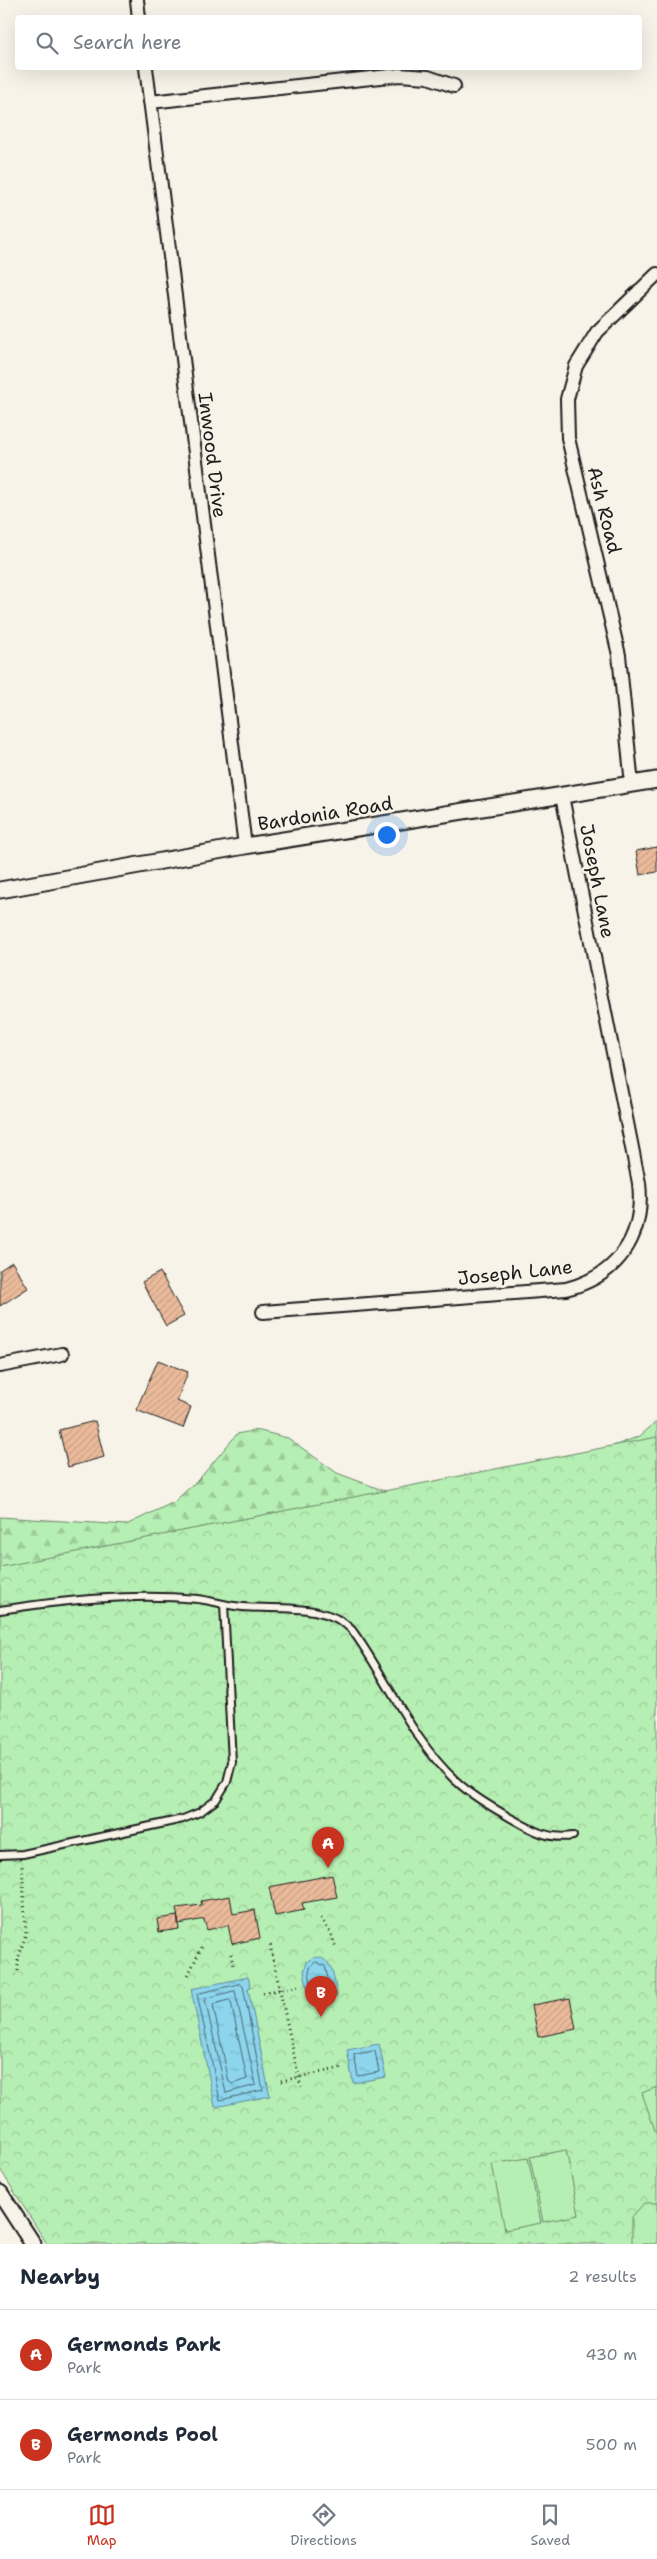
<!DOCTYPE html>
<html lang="en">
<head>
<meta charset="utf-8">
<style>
	:root { --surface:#fff; --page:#f2f2f3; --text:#1f2937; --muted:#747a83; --line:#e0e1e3; --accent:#c8321e }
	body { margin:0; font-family:"Shantell Sans",sans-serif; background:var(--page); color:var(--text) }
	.you { position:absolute; left:386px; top:834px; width:18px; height:18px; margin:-12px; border:4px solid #fff; border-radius:50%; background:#1a73e8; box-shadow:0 0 0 8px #1a73e833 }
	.badge { display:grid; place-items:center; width:32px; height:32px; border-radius:50%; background:var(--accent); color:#fff; font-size:16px; font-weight:700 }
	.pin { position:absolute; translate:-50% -41px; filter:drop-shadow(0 1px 2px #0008) }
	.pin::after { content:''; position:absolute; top:26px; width:18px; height:15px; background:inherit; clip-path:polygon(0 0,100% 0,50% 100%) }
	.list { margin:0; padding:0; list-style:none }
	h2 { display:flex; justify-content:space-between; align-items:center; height:65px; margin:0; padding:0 20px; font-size:21px }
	h2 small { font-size:16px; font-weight:400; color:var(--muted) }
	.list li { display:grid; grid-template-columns:32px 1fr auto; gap:15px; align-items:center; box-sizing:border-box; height:90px; padding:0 20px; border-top:1px solid var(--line) }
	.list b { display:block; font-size:19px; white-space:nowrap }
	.list p { margin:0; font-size:16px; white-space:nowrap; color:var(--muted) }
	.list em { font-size:16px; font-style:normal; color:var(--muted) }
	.icon { flex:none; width:28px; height:28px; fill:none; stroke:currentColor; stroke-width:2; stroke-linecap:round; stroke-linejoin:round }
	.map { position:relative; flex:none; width:657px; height:2244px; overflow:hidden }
	.search { position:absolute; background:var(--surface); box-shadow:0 5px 20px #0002; left:15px; right:15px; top:15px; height:55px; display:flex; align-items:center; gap:12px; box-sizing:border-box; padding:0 18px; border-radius:5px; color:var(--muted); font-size:19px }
	.sheet { height:245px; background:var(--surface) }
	nav { display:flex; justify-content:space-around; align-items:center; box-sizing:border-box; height:70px; border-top:1px solid var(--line); background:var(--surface); font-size:14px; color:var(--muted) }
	nav a { display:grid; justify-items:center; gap:2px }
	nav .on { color:var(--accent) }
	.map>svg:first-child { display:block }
</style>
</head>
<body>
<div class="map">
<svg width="657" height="2244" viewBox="0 0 657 2244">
	<defs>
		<pattern id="forest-firs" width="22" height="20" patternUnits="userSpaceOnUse" patternTransform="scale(1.25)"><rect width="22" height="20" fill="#b6efb3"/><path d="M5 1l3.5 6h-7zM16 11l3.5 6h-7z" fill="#9ccc99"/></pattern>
		<pattern id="park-crowns" width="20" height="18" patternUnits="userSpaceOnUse" patternTransform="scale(1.25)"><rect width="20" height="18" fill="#b6efb3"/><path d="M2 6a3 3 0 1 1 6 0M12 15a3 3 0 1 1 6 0" fill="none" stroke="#9ccc99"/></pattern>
		<pattern id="water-ripples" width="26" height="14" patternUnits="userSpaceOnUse" patternTransform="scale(1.25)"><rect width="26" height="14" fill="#8cd5ed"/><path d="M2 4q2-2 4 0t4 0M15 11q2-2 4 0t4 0" fill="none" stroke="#78b6cb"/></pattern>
		<pattern id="building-hatch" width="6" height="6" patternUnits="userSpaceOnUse" patternTransform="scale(1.25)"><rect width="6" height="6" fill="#ebbb9b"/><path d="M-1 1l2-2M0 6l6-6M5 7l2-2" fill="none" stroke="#c9a085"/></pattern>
	</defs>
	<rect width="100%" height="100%" fill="#f7f3e8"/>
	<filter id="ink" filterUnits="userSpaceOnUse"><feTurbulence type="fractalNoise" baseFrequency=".02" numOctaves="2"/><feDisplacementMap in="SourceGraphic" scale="10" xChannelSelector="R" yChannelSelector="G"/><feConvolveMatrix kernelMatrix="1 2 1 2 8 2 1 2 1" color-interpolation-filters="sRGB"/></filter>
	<g filter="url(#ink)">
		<path fill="url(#forest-firs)" stroke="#698668" d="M657,1421V1490L0,1579V1517L126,1525L174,1502L200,1478L237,1434L256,1430L288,1438L337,1473L393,1494L592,1454L640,1436Z"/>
		<path fill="url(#park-crowns)" stroke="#698668" d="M657,1437V2244H47L0,2169V1567Z"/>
		<path fill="#b6efb3" stroke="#698668" d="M657,2087V2136L642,2093Z
			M566,2150L579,2215L543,2222L530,2157Z
			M528,2158L541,2223L505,2230L492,2164Z
			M644,2203H657V2244H632V2217Z"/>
		<path fill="url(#water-ripples)" stroke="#5f8b99" d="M315,1957C335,1958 334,1981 337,1996L310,2002L304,1971L307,1962Z
			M248,1977L251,1987L248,1988L270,2096L215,2107L191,1989Z
			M379,2044L386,2077L353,2083L347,2050Z"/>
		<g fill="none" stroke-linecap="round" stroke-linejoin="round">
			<path stroke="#496670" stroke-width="1" d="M316,1962L325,1966L331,1991L315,1996L313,1994L309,1972L311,1966Z
				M240,1984L243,1986L263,2090L220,2100L197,1994Z
				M235,1991L256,2085L226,2093L205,1999Z
				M229,2000L231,2002L247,2079L232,2084L229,2082L213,2005Z
				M375,2051L379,2072L358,2076L354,2055Z"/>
		</g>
		<path fill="url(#building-hatch)" stroke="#1c1c1c" d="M657,847V872L640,875L636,851Z
			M12,1262L28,1288L0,1306V1270Z
			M160,1272L184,1316L166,1326L142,1282Z
			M158,1360L188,1372L177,1401L191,1407L183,1428L136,1410Z
			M95,1421L104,1457L68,1467L59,1430Z
			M332,1875L337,1897L302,1903L304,1910L275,1916L269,1887Z
			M230,1896L233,1914L255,1910L260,1938L232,1944L228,1925L207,1930L204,1919L179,1924L176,1908L202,1905L201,1901Z
			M177,1916L179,1929L159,1932L157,1919Z
			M570,1998L576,2029L538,2037L532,2005Z"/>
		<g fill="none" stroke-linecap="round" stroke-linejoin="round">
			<g stroke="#1c1c1c" stroke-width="10">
				<path id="service" d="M0,1610C65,1600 132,1593 198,1599C213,1601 228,1606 243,1607C279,1610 325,1602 352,1630C388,1679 410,1738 455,1780C471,1795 490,1806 509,1817C530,1829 547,1840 573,1836
					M0,1855L23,1854L183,1819L200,1812L216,1800L227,1782L232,1762L224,1604"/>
			</g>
			<g stroke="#1c1c1c" stroke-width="16">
				<path id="minor" d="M137,0L139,18
					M146,68L245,846
					M150,102L399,75L428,77L454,86
					M632,785L619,655L568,438L567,399L576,366L597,332L657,274
					M263,1312L566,1289C618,1276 645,1236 639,1183L562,796
					M0,1366L62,1354"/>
			</g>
			<g stroke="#1c1c1c" stroke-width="19">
				<path id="tertiary" d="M0,890L245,846L657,780
					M0,2193L33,2244"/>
			</g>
			<path stroke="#1c1c1c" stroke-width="3" stroke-dasharray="1 4" stroke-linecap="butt" d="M321,1918L332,1936L336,1948
				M270,1945L301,2087
				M231,1954L233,1966
				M18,1971V1960L26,1933L22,1863
				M188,1975L203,1945
				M263,1993L298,1986
				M281,2081L341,2068"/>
			<use href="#service" stroke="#f7f3e8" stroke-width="6"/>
			<use href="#minor" stroke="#f7f3e8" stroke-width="12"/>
			<use href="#tertiary" stroke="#f7f3e8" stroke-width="15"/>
		</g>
	</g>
	<g text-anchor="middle" stroke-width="5" stroke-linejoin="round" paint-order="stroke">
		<g font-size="19" fill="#1c1c1c" stroke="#f7f3e8">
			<text transform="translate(213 455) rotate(83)" y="7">Inwood Drive</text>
			<text transform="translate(605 510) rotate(76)" y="7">Ash Road</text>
			<text transform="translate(325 813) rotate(-9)" y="7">Bardonia Road</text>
			<text transform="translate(598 881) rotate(79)" y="7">Joseph Lane</text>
			<text transform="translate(515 1272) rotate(-6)" y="7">Joseph Lane</text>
		</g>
	</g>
</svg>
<div class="you"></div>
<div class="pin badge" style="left:328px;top:1868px">A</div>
<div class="pin badge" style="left:321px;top:2017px">B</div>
<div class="search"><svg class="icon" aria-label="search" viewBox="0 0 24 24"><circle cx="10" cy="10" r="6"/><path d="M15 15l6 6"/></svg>Search here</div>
</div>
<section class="sheet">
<h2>Nearby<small>2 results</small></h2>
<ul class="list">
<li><span class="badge">A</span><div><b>Germonds Park</b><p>Park</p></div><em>430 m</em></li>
<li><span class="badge">B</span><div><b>Germonds Pool</b><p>Park</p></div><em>500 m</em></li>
</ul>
</section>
<nav>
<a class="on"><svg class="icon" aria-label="map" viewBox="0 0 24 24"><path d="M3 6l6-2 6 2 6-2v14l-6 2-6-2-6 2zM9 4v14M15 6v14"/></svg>Map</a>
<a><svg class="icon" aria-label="directions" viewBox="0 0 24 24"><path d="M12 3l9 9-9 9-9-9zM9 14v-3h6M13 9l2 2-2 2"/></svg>Directions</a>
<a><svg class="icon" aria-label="saved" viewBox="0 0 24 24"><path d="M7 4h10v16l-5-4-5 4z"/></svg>Saved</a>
</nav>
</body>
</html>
